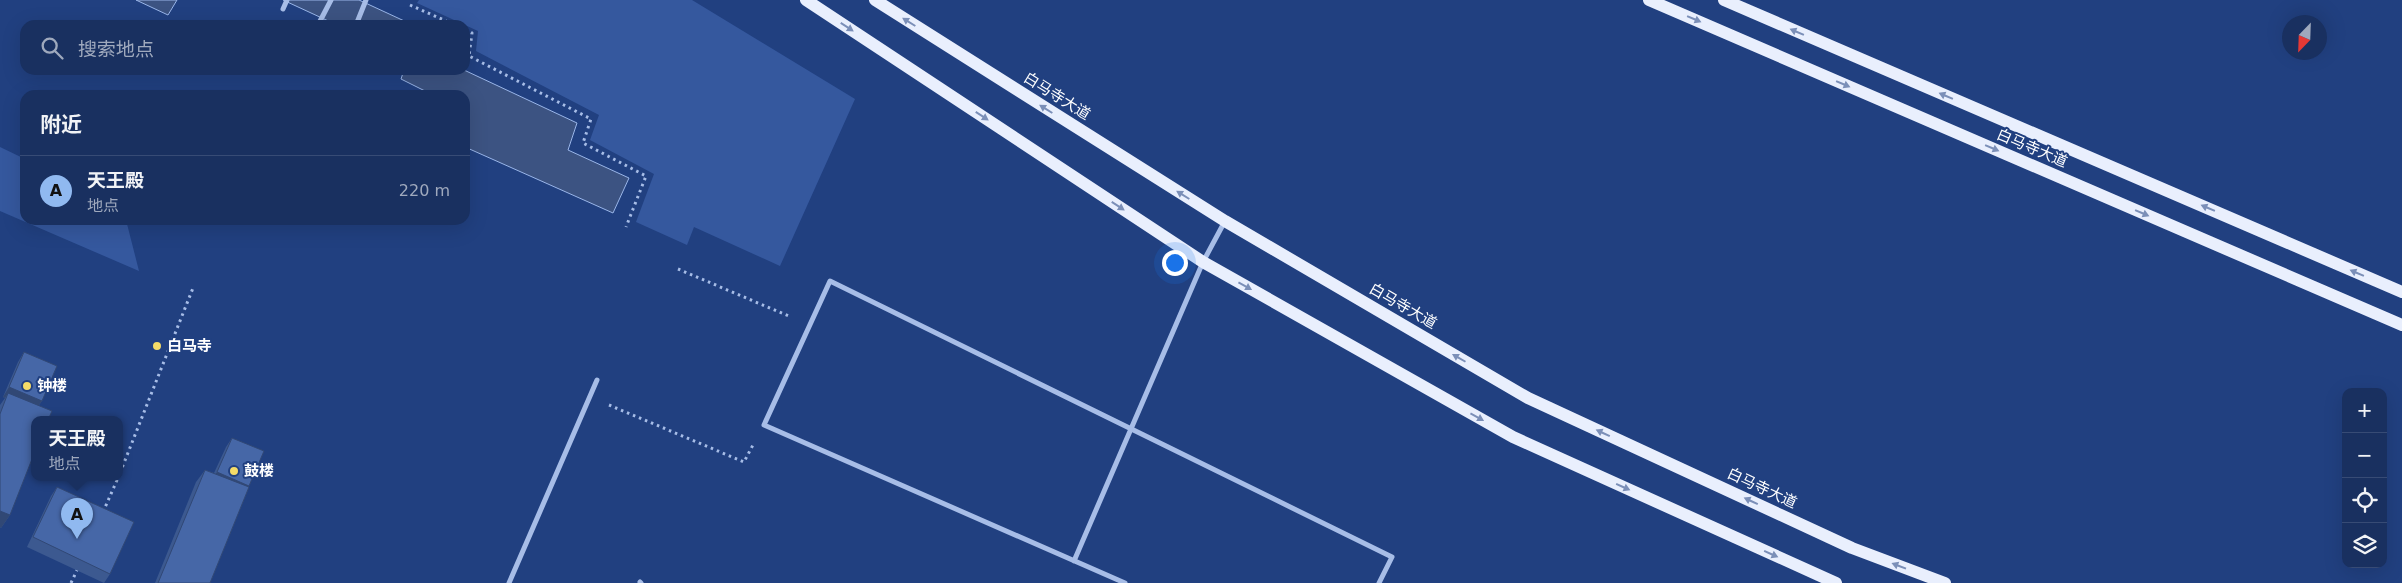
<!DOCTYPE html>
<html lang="zh">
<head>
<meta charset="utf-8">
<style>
	:root { --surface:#193060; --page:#223866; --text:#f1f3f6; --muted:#9fa9bd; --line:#374b75; --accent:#90b9f0 }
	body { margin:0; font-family:"DejaVu Sans","Noto Sans SC",sans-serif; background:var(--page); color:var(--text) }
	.controls { position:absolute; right:15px; bottom:15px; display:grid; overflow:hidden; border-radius:10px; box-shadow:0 5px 20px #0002 }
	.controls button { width:45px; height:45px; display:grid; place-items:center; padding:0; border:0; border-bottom:1px solid var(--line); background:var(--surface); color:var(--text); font:25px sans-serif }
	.compass { position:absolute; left:2282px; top:15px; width:45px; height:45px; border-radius:50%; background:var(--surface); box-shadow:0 5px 20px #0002; rotate:203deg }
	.you { position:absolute; left:1174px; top:262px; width:18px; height:18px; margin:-12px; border:4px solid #fff; border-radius:50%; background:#1a73e8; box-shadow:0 0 0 8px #1a73e833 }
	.badge { display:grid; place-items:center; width:32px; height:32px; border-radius:50%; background:var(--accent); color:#111; font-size:16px; font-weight:700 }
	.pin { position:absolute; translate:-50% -41px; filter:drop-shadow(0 1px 2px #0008) }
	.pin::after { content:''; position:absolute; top:26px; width:18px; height:15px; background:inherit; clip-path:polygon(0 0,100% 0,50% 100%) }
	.popup { position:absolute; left:31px; top:416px; width:92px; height:65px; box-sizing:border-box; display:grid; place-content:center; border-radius:10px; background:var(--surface); filter:drop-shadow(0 1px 4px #0005); font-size:16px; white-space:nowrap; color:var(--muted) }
	.popup b { font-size:19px; color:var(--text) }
	.popup::after { content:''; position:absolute; left:50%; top:100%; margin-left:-10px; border:10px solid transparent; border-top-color:var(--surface) }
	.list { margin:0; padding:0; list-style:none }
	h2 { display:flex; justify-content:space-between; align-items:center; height:65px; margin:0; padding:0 20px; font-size:21px }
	h2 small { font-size:16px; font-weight:400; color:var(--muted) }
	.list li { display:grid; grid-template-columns:32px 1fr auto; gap:15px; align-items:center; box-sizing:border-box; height:70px; padding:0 20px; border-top:1px solid var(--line) }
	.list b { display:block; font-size:19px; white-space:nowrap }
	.list p { margin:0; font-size:16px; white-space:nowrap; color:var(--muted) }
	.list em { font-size:16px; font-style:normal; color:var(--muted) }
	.icon { flex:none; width:28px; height:28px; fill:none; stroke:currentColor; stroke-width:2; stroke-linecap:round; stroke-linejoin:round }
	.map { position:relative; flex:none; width:2402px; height:583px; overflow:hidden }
	.search { position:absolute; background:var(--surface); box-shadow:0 5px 20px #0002; left:20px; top:20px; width:450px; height:55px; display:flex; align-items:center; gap:12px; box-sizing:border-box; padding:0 18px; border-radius:15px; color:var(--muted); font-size:19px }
	.panel { position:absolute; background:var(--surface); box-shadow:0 5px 20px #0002; left:20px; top:90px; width:450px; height:135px; border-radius:15px }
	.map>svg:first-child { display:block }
</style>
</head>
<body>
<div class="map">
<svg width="2402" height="583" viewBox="0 0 2402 583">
	<rect width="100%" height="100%" fill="#214080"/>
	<path fill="#35589e" d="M419,0H692L855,99L780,266L694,227L687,245L636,222L654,174L590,140L599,115L476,51L478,31L417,3Z
		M0,147L25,159V220H126L139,271L0,211Z"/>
	<path fill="#3c5382" stroke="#9ab6e9" d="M136,0H177L168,15Z
		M283,0H359L413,25H337Z
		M404,70H464L577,123L568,150L629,178L613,213L465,147V95H433L401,79Z"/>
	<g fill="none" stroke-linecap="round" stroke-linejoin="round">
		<path stroke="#a7bde7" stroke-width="3" stroke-dasharray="2.5 4" stroke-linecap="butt" d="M410,5L455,25
			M465,30L472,33L469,56L591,119L583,143L646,176L626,227
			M678,269L791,317
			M609,405L744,462L754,443
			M120,473L193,288
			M103,512L118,478
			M71,583L78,568"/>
		<path stroke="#a7bde7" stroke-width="5" d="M283,9L287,0
			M318,25L331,0
			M356,25L366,0
			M1074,561L1203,262L1225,221
			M640,582L641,583
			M509,583L597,380
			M1125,583L764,425L830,281L1392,557L1379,583"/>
		<path stroke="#e9effd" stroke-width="12" d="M806,0L1203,262L1513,437L1836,583
			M875,0L1225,221L1528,398L1852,548L1945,583
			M1649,0L2402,325
			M1724,0L2402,292"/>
	</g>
	<path fill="#3c5990" d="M24,352L42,401L39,405L10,515L1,528L0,527V405L5,398L3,397L18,362Z
		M232,438L249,487L210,583H155L196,482L205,470L214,473L226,447Z
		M57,487L110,574L104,583L27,547L51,496Z"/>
	<path fill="#314875" d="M9,387L42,401L35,410L8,393L5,398L3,397Z
		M217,472L249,486L243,495L210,482Z
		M0,511L10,515L1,528L0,527Z"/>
	<path fill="#4667a7" stroke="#314875" d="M24,352L57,366L42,401L9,387Z
		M8,393L52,411L48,420H34V454L10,515L0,511V414Z
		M232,438L264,451L249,486L217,472Z
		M205,470L249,487L210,583H158Z
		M57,487L134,522L110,574L33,537Z"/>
	<defs><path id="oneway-solid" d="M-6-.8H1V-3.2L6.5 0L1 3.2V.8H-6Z" transform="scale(1.25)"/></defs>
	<g fill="#7b8fb8">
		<use href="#oneway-solid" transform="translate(1694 19) rotate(23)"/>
		<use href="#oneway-solid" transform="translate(909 22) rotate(-148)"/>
		<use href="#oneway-solid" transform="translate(847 27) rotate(33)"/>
		<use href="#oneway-solid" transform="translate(1797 32) rotate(-157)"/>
		<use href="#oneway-solid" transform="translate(1843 84) rotate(23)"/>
		<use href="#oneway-solid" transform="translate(1946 96) rotate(-157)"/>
		<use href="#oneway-solid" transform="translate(1046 109) rotate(-148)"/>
		<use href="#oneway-solid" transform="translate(982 116) rotate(33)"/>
		<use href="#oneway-solid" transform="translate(1992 148) rotate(23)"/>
		<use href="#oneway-solid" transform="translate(1183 195) rotate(-148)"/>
		<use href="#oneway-solid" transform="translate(1118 206) rotate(33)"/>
		<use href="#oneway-solid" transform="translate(2208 208) rotate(-157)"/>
		<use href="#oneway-solid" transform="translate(2142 213) rotate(23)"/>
		<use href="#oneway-solid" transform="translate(2357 273) rotate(-157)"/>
		<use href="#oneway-solid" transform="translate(1245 286) rotate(29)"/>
		<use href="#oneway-solid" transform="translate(1459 358) rotate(-150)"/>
		<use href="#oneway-solid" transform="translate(1477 417) rotate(29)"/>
		<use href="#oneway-solid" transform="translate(1603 433) rotate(-155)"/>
		<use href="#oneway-solid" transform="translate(1623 487) rotate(24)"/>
		<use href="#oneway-solid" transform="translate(1751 501) rotate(-155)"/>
		<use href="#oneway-solid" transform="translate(1771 554) rotate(24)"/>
		<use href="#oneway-solid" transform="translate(1899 566) rotate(-159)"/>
	</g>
	<g fill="#f4db68" stroke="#214080" stroke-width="2">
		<circle cx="157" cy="346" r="5"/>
		<circle cx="27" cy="386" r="5"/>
		<circle cx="234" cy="471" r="5"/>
	</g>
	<g text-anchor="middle" stroke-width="4" stroke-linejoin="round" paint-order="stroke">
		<g font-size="15" fill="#fff" stroke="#214080">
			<text transform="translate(1057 96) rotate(32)" y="5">白马寺大道</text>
			<text transform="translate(2032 148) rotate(23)" y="5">白马寺大道</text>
			<text transform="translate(1403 306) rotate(30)" y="5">白马寺大道</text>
			<text transform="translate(1762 488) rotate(25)" y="5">白马寺大道</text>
		</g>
		<g font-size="15" font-weight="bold" fill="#fff" stroke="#214080" text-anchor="start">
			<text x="167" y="351">白马寺</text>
			<text x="37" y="391">钟楼</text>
			<text x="244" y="476">鼓楼</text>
		</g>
	</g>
</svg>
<div class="controls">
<button>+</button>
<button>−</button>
<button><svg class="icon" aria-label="locate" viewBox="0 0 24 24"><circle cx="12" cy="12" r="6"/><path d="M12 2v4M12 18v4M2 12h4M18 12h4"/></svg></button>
<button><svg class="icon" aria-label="layers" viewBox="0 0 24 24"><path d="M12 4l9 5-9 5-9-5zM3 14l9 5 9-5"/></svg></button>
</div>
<svg class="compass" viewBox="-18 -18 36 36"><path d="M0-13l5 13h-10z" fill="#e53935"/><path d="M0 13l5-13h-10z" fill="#9fa9bd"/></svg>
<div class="you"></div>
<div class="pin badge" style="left:77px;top:539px">A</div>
<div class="popup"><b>天王殿</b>地点</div>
<div class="search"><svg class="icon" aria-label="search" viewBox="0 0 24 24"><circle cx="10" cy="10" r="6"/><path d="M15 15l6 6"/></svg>搜索地点</div>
<section class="panel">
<h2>附近<small></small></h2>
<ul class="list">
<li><span class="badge">A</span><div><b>天王殿</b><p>地点</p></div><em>220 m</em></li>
</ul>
</section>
</div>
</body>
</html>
